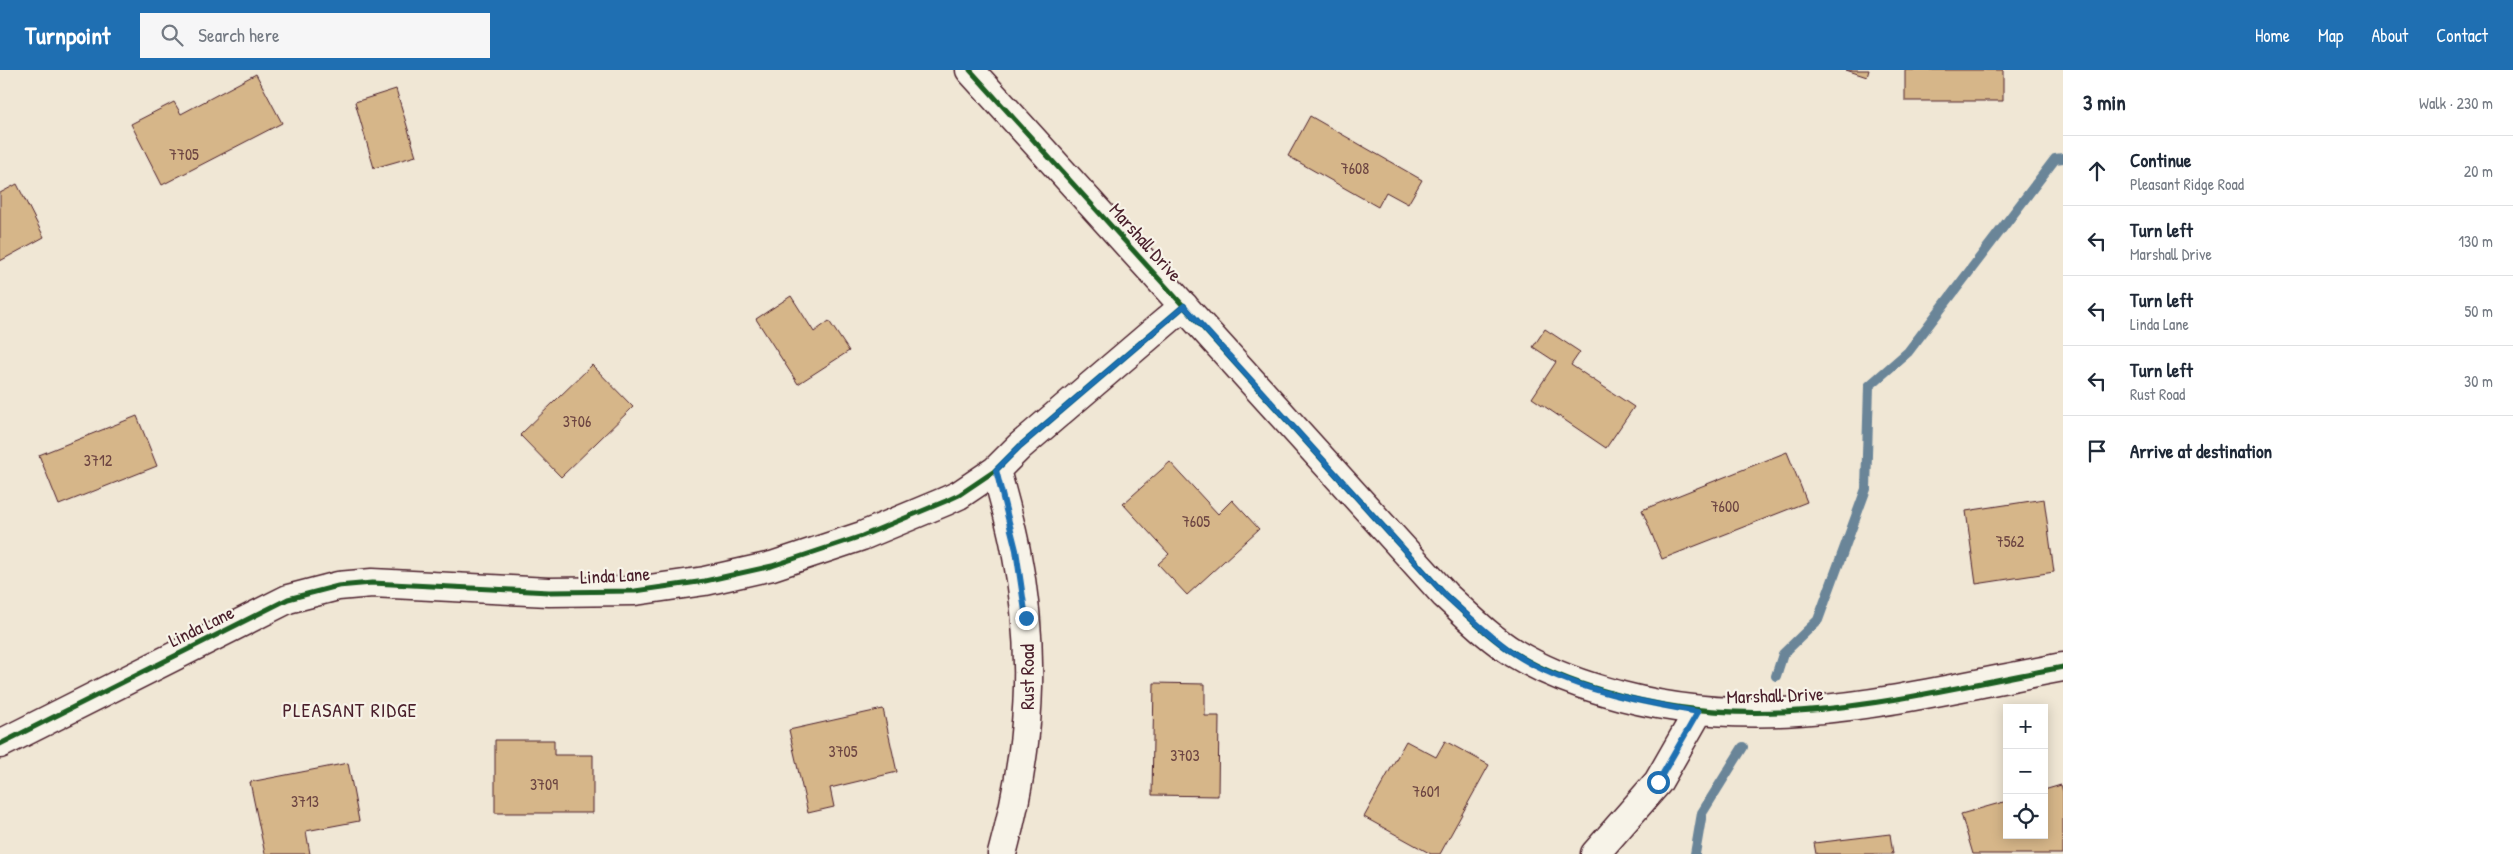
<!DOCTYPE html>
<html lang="en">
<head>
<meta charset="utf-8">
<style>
	:root { --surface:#fff; --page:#f6f6f7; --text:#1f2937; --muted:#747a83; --line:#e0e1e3; --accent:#1f6fb2 }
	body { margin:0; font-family:"Patrick Hand",sans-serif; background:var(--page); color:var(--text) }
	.controls { position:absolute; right:15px; bottom:15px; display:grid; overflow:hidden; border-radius:0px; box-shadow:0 2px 12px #0003 }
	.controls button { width:45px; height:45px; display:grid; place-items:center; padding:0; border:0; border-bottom:1px solid var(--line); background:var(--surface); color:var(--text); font:25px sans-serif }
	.stop { position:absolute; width:15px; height:15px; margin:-11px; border:4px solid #1f6fb2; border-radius:50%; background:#fff }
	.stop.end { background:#1f6fb2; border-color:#fff; box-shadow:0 1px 5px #0008 }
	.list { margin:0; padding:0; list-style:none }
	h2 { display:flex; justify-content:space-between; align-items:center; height:65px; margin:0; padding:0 20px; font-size:21px }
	h2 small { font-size:16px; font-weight:400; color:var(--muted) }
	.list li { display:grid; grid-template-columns:32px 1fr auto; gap:15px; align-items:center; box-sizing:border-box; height:70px; padding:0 20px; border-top:1px solid var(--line) }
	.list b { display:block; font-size:19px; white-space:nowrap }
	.list p { margin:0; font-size:16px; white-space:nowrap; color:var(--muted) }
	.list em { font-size:16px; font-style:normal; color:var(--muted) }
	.icon { flex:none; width:28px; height:28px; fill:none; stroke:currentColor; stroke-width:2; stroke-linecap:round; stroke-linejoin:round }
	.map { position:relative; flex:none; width:2063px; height:784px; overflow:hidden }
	header { display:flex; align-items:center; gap:30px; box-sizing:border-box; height:70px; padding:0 25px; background:var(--accent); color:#fff }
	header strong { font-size:24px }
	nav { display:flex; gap:28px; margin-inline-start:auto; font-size:18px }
	.search { width:350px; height:45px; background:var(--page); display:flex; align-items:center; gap:12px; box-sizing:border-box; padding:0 18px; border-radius:0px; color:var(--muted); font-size:19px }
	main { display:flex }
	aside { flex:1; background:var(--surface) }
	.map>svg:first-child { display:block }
</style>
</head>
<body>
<header>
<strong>Turnpoint</strong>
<div class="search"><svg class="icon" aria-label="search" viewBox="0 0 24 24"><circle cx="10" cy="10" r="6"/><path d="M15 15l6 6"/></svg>Search here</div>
<nav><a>Home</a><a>Map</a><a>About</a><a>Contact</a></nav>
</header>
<main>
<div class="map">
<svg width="2063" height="784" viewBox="0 0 2063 784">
	<rect width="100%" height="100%" fill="#f0e7d5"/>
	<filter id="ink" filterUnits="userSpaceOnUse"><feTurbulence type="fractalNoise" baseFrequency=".02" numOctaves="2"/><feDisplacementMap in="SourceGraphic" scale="10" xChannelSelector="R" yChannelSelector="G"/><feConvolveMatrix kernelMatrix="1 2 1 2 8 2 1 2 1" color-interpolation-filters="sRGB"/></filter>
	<g filter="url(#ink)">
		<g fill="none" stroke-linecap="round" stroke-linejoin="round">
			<path stroke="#6b8598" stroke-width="10" d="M1776,606L1783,584L1818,550L1866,419L1869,316L1908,282L2055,89L2063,88
				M1695,784L1702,743L1743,677"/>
		</g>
		<path fill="#d6b689" stroke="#4a1f2b" d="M1846,0H1869L1867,7Z
			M1905,0H2003V31H1905Z
			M256,4L282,53L162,115L131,54L174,32L181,44Z
			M396,19L416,86L374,98L355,32Z
			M1310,46L1422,110L1408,134L1386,122L1378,137L1288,86Z
			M17,114L44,167L0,191V123Z
			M791,226L814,262L829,251L849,281L798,314L756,249Z
			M1545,259L1580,282L1571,295L1634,337L1606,378L1532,328L1556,292L1533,277Z
			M592,295L633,337L561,407L520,365Z
			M137,346L157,396L59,435L39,385Z
			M1787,382L1807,432L1662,489L1642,440Z
			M1170,392L1218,444L1232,430L1259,459L1187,525L1158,494L1169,484L1123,434Z
			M2044,429L2054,502L1976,514L1966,441Z
			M1154,613L1205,614V646H1219L1218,726L1152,725Z
			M883,639L897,702L830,718L834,737L808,743L789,660Z
			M495,670H554V685H593V743H495Z
			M1406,671L1436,687L1445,671L1489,695L1440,784H1431L1364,747Z
			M348,693L359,751L306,761L310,784H265L250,712Z
			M2061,715L2063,722V784H1973L1961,744L2007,731V765H2044V720Z
			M1890,764L1893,784H1816L1814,773Z"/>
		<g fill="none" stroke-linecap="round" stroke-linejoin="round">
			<g stroke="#4a1f2b" stroke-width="31">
				<path id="street" d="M970,0L1445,525C1467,545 1488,567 1514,583C1542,600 1573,612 1604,621C1761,669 1908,626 2063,597
					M996,400C1003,427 1011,453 1016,481C1037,586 1030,681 1002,784
					M0,674L288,529L338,516L372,513L549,522L635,521L705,511L772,496L862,466L946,431L959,425L996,400L1020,376L1184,236
					M1595,784L1658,712L1698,642"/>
			</g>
			<use href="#street" stroke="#f7f3e8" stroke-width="28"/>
			<g stroke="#f7f3e8" stroke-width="8">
				<path id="cycleway" d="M970,0L1445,525C1467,545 1488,567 1514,583C1542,600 1573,612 1604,621C1761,669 1908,626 2063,597
					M0,674L288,529L338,516L372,513L549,522L635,521L705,511L772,496L862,466L946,431L959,425L996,400L1020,376L1184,236"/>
			</g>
			<use href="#cycleway" stroke="#1b5e20" stroke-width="5"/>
		</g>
	</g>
	<g fill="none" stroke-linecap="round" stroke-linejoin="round" filter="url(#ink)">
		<path stroke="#1f6fb2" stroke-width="6" d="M1026,548L1016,480L996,400L1020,376L1184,236L1445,525C1467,545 1488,565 1512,582C1565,618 1636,631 1698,642L1658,712"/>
	</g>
	<g text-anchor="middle" stroke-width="4.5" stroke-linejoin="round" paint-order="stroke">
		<g font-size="16" fill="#6d4542">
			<text x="184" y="90">7705</text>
			<text x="1355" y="104">7608</text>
			<text x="577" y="357">3706</text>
			<text x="98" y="396">3712</text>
			<text x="1725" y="442">7600</text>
			<text x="1196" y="457">7605</text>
			<text x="2010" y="477">7562</text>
			<text x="843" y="687">3705</text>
			<text x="1185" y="691">3703</text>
			<text x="544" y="720">3709</text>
			<text x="1426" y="727">7601</text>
			<text x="305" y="737">3713</text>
		</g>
		<g font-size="19" fill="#4a1f2b" stroke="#f7f3e8">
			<text transform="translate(1146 172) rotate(48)" y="7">Marshall Drive</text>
			<text transform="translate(615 505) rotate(-3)" y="7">Linda Lane</text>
			<text transform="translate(201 556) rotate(-26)" y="7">Linda Lane</text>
			<text transform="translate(1027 607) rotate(-90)" y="7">Rust Road</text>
			<text transform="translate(1775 625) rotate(-2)" y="7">Marshall Drive</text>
		</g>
		<g font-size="20" letter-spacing="1" fill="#4a1f2b" stroke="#f7f3e8">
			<text x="350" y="647">PLEASANT RIDGE</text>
		</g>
	</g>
</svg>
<div class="controls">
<button>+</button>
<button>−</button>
<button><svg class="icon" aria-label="locate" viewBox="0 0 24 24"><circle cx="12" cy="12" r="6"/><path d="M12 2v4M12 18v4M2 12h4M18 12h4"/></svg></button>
</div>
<div class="stop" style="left:1658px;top:712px"></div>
<div class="stop end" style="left:1026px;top:548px"></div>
</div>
<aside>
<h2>3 min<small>Walk · 230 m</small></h2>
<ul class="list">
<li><svg class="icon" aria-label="ahead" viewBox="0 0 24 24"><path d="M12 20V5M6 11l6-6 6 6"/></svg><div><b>Continue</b><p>Pleasant Ridge Road</p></div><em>20 m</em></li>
<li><svg class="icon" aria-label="left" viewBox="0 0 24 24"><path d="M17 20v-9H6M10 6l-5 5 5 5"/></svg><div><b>Turn left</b><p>Marshall Drive</p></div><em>130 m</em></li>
<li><svg class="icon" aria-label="left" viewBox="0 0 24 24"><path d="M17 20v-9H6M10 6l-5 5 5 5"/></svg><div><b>Turn left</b><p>Linda Lane</p></div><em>50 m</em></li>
<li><svg class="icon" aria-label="left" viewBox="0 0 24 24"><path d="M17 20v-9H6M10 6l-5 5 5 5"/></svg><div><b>Turn left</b><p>Rust Road</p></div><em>30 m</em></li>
<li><svg class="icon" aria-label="arrive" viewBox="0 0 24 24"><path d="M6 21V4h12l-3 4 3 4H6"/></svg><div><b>Arrive at destination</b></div></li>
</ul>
</aside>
</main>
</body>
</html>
